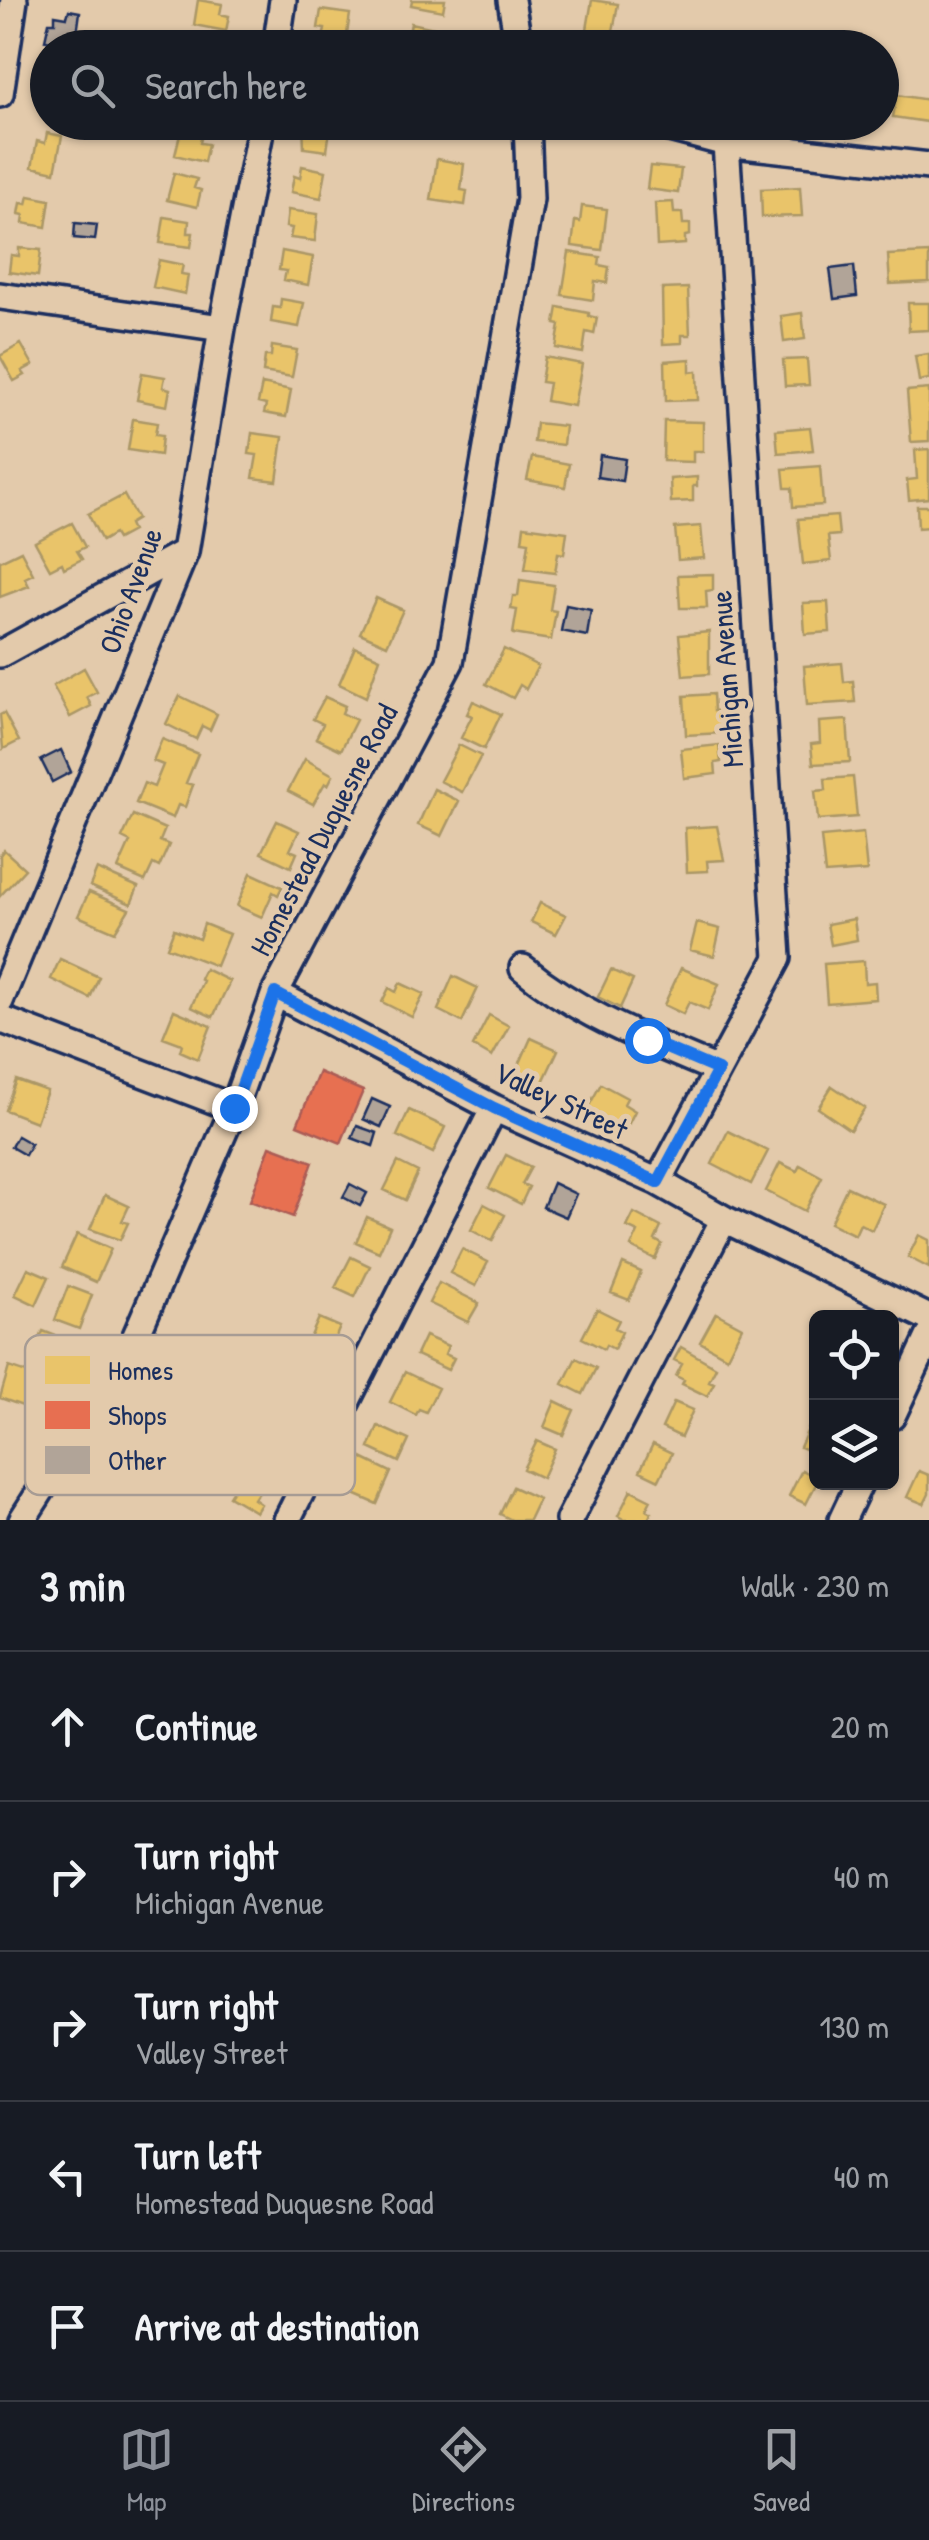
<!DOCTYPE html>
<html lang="en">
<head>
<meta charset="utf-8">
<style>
	:root { --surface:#171b24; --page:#20242c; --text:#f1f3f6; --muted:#9ea1a6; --line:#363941; --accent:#8c9099 }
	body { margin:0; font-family:"Patrick Hand",sans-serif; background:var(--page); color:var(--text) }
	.controls { position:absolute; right:30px; bottom:30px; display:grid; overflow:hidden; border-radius:15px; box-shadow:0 2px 8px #0004 }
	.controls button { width:90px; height:90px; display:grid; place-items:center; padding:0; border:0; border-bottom:2px solid var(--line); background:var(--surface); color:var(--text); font:50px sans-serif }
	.stop { position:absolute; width:30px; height:30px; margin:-22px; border:8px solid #1a73e8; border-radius:50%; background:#fff }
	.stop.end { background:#1a73e8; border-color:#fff; box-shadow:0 2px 10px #0008 }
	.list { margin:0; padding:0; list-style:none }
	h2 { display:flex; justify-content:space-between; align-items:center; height:130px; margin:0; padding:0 40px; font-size:42px }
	h2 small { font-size:32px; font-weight:400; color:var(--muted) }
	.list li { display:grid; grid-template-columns:65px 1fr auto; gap:30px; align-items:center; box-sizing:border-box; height:150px; padding:0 40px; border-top:2px solid var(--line) }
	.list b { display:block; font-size:38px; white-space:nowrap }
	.list p { margin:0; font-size:32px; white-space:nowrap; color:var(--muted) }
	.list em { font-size:32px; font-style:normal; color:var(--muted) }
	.icon { flex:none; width:55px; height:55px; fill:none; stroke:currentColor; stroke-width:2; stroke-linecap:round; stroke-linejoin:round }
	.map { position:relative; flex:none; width:929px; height:1520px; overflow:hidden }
	.search { position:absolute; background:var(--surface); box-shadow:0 2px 8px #0004; left:30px; right:30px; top:30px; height:110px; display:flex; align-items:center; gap:25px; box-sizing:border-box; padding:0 35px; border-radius:55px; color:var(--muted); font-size:38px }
	.sheet { height:880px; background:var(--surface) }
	nav { display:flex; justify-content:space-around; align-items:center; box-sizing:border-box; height:140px; border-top:2px solid var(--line); background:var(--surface); font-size:28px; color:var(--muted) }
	nav a { display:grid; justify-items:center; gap:5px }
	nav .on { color:var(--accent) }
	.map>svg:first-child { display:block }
</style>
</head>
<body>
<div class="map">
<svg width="929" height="1520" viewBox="0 0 929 1520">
	<rect width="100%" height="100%" fill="#e3caab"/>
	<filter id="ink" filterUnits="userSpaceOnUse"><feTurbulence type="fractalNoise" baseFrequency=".01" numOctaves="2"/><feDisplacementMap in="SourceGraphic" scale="20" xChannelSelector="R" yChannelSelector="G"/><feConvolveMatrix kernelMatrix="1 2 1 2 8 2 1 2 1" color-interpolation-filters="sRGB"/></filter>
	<g filter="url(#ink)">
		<path fill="#e9c46a" stroke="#ab9766" stroke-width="2.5" d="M198,0L222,4L220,14L229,16L226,31L194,25Z
			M412,0H445L443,11L411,5Z
			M592,0L618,4L610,48L584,47Z
			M321,10L350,14L346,41L323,38L325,29L318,28Z
			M411,23L434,28L432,37L440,39L439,48H406Z
			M897,95L929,100L927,122L893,117Z
			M303,122H331L327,151L304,148Z
			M181,130L202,134L200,143L208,144L204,162L175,155Z
			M47,133L62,136L55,172L32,167L37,141L45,143Z
			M437,159L464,164L461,190L467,191L465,205L431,200Z
			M302,166L326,171L321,198L291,192L294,176L300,178Z
			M650,166L681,169L678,193L647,189Z
			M174,173L197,179L194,188L201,190L197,207L167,200Z
			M800,187L802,216L762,217L761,189Z
			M29,196L50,200L46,227L23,223L24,215L19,214L21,203L27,204Z
			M673,202L674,213H682L683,224H690V235L685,236V244L657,246L655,203Z
			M582,206L607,209L602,250L572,246L575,221L580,222Z
			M288,210L318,214L315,241L290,238L292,228L286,227Z
			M164,217L189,221L188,233H193L191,247L160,243Z
			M19,248L41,250L38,276L9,272L11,255L19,256Z
			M282,251L313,257L308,285L284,280L286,271L279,270Z
			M569,252L600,257L599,265L609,267L607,283L595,281L593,300L562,295Z
			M929,253V282L890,284L888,255Z
			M159,260L183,265L181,274L188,275L185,294L153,287Z
			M688,288L690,335H682V343L663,344L662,289Z
			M281,299L304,303L299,327L271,322L273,307L280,308Z
			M908,303H929V330L909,331Z
			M558,307L589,313V316L597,318L594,334L586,332L583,353L556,348L560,325L555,324Z
			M802,313L805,339L784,342L781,316Z
			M21,344L33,365L22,371L25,375L14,381L0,356Z
			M272,346L297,350L292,377L263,372L265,356H271Z
			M929,354V379L919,381L915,356Z
			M545,357L582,364L574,406L546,401L549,383L541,382Z
			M690,359V372L697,371L698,400L666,401L665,361Z
			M807,359L809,385L785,386L783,360Z
			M142,373L165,377L163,387L170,389L167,406L137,400Z
			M262,384L291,390L286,417L264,413L266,405L258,403Z
			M929,389V441L911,442L907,391Z
			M133,419L157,423L155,435L162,436L160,455L128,450Z
			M664,421L703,422V451H693V462L663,461Z
			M536,423L565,426L563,445L534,442Z
			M810,427L813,450L778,453L776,430Z
			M252,433L283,437L277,481L253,478L257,455L249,454Z
			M929,449V498L909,500L907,480L917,479L915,450Z
			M532,457L569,464L565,487L527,480Z
			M820,466L823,505L793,507L792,488H785L783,469Z
			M697,477V486H693V501L671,502L670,479Z
			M124,495L137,519L129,524L132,531L117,539L114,534L102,541L88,514Z
			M917,506H929V527L918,528Z
			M837,516L839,535L828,536L831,561L803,564L798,519Z
			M72,523L85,547L77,551L82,559L64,568L62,563L50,569L35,542Z
			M524,526L567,532L564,554L558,553L555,573L525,569L529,542L522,541Z
			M701,526L704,558L678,560L675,528Z
			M21,551L33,574L25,578L29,586L0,597V561Z
			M713,574V590L706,591L707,608H680L678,575Z
			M520,580L554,585L550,610L556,611L551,640L513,634L517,610L511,609L513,596H518Z
			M376,598L403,610L387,645L360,633Z
			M828,602L830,632L805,634L803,603Z
			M709,632V674L683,676L679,635Z
			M355,647L380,658L366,697L339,684Z
			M504,649L538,666L526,689L520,685L513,698L486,684Z
			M842,663L844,682L853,681L855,702L807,705L804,666Z
			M84,668L97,692L87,697L91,706L70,717L53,686Z
			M713,694L714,711L720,710L722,733L686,735L684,696Z
			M180,696L217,714L210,730L202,726L196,739L166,724Z
			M325,697L345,706L342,713L356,720L341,750L316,738L323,724L313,719Z
			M473,701L501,714L484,749L461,738L472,716L467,714Z
			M4,713L19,741L3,749L0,715Z
			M847,720L850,762L813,764L811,744L820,743L819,722Z
			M162,739L198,754L186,783L193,785L185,807L178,805L173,818L136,803L144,783L154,787L163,765L153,761Z
			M459,745L481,756L462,792L440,781Z
			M719,745L721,762L715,763L716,774L684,778L681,749Z
			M305,759L333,775L328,785L325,783L313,804L288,791Z
			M853,777L857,817L818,820L815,791L826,790L825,779Z
			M434,789L459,801L442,836L418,825Z
			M133,815L165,829L160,841L169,845L159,867L153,864L145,881L118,869L130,842L122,838Z
			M277,821L299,831L290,850L297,853L291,867L261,853Z
			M717,826L724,860L707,861L708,871L687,872L685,828Z
			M863,833L867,871L825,874L821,837Z
			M4,850L25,869L0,896V855Z
			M97,869L138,887L131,904L90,886Z
			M251,873L282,887L278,895L273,892L262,917L237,906Z
			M89,892L129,909L115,932L78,916Z
			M540,903L566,915L556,934L531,922Z
			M854,919L857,940L831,945L827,924Z
			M697,923L720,929L714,956L690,950Z
			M204,924L229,934L216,966L167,947L174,929L199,939Z
			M60,959L99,977L90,998L51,979Z
			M864,961L865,983L875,982L876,999L827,1003L824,964Z
			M681,968L719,984L708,1010L689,1002L683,1014L664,1005Z
			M205,969L230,981L213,1017L191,1007L203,981L200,979Z
			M611,970L633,980L620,1008L598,997Z
			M453,976L478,988L462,1022L438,1010Z
			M400,983L424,994L412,1017L382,1002L389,988L396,992Z
			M174,1010L211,1026L198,1059L180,1051L182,1044L163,1037Z
			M489,1015L509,1026L492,1057L473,1046Z
			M531,1038L558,1050L542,1084L516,1072Z
			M16,1080L47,1091L36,1122L5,1110Z
			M601,1084L627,1098L624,1104L635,1111L624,1133L585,1113Z
			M832,1086L865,1108L850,1130L818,1108Z
			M409,1110L445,1127L433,1153L397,1136Z
			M728,1131L768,1151L751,1184L712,1164Z
			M506,1155L531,1167L522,1184L529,1187L521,1204L489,1188Z
			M398,1162L418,1172L405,1200L384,1190Z
			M780,1163L797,1171L800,1165L822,1177L805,1211L766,1191Z
			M847,1187L884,1204L872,1230L860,1224L855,1235L830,1223Z
			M105,1195L129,1206L122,1221L128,1223L120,1240L90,1229Z
			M484,1204L505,1215L492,1241L471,1230Z
			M634,1213L661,1227L655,1240L662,1244L655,1259L631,1247L638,1232L627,1227Z
			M367,1217L390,1227L379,1252L356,1242Z
			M77,1234L111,1249L96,1282L62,1267Z
			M919,1235L929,1240V1268L908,1257Z
			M462,1249L488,1262L476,1286L450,1273Z
			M351,1257L370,1266L355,1297L335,1288Z
			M623,1264L641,1272L629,1300L611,1293Z
			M28,1268L49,1277L36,1305L15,1295Z
			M439,1283L479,1303L468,1322L429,1303Z
			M68,1286L92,1295L79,1329L55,1320Z
			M597,1309L619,1320L615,1328L622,1332L614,1349L606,1345L604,1349L582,1338Z
			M716,1313L742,1327L727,1357L700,1342Z
			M319,1318L340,1327L329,1353L337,1356L332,1366L303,1354Z
			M43,1331L69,1341L62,1362L35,1351Z
			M425,1336L448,1346L445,1354L454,1358L448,1370L416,1355Z
			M681,1347L716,1367L709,1381L714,1383L707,1396L682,1384L684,1380L676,1376L682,1364L674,1360Z
			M576,1358L596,1368L583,1394L563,1384Z
			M9,1367L39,1377L28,1408L0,1398Z
			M405,1372L438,1388L426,1412L419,1409L416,1415L390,1402Z
			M555,1401L574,1410L563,1435L544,1427Z
			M674,1402L693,1410L681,1437L662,1428Z
			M815,1414L816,1415V1454L800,1447Z
			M378,1426L409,1440L399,1462L369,1448Z
			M537,1441L555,1449L542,1478L523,1469Z
			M653,1444L672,1453L659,1480L640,1471Z
			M362,1458L391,1472L377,1504L347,1491Z
			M802,1470L816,1477L817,1482L806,1504L789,1496Z
			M919,1471L929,1475V1494L924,1504L907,1497Z
			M242,1475L262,1487L254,1499L261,1504L256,1512L229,1496Z
			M513,1487L539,1499L529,1520H512L500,1514Z
			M631,1490L651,1500L646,1510L651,1513L648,1520H625L618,1516Z"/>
		<path fill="#e76f51" stroke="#aa5c55" stroke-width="2.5" d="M319,1072L363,1091L341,1143L297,1125Z
			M270,1146L313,1162L293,1217L250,1201Z"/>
		<path fill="#b1a498" stroke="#1b2f5e" stroke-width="2.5" d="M69,10L80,12L75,48H52L53,41L45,40L49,22H55V15L67,17Z
			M75,223L97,225L95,240L74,238Z
			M854,266L857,296L834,299L830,269Z
			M600,455L625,459L622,481L597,477Z
			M566,605L591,610L587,636L561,631Z
			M61,750L71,772L52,782L41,760Z
			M372,1099L390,1107L381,1127L363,1119Z
			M357,1126L377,1133L373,1146L352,1138Z
			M17,1136L31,1144L25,1155L11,1147Z
			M553,1183L576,1194L566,1217L543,1207Z
			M350,1184L367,1193L360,1206L343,1197Z"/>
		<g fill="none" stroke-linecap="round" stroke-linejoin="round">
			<g stroke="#1b2f5e" stroke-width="32">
				<path id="minor" d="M511,0L519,48
					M276,48L283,0
					M0,94L14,0
					M647,122L726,143L929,166
					M0,296L222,328
					M0,654L185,552
					M523,968C581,1016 649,1041 718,1070
					M275,993L494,1108L658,1182L724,1219L929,1318
					M0,1001L185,552L222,328L262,122
					M0,1019L234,1108
					M658,1182L778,958L726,143
					M892,1416L929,1337
					M22,1520L129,1352L234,1108L275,993L450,662L530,199L527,122
					M287,1520L494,1108
					M569,1520L724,1219
					M842,1520L860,1482"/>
			</g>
			<use href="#minor" stroke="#e3caab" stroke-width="25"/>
		</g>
	</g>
	<g fill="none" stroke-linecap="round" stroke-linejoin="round" filter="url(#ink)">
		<path stroke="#1a73e8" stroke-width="12" d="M234,1108L275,993L494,1108L658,1182L718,1070L647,1040"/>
	</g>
	<g text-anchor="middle" stroke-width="10" stroke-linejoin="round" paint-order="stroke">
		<g font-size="30" fill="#1b2f5e" stroke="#e3caab">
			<text transform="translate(131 591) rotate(-70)" y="10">Ohio Avenue</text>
			<text transform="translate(727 679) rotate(-94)" y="10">Michigan Avenue</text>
			<text transform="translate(324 830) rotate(-62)" y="10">Homestead Duquesne Road</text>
			<text transform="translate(561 1101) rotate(25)" y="10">Valley Street</text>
		</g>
	</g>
	<rect x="25" y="1335" width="330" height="160" rx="15" fill="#e3caab" stroke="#a79c94" stroke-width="2.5"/>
	<rect x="45" y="1356" width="45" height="28" fill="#e9c46a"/>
	<rect x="45" y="1401" width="45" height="28" fill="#e76f51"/>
	<rect x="45" y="1446" width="45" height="28" fill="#b1a498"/>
	<g font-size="28" fill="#1b2f5e">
		<text x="108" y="1380">Homes</text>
		<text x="108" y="1425">Shops</text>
		<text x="108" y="1470">Other</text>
	</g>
</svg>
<div class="controls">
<button><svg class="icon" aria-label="locate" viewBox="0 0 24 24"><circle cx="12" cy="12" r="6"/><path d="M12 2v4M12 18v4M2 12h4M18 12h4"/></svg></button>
<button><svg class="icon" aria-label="layers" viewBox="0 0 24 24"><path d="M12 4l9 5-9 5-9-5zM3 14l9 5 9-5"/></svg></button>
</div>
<div class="stop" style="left:647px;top:1040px"></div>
<div class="stop end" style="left:234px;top:1108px"></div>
<div class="search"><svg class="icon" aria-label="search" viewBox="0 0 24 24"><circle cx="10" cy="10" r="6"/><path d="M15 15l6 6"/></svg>Search here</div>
</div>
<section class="sheet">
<h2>3 min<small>Walk · 230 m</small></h2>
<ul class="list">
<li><svg class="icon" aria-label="ahead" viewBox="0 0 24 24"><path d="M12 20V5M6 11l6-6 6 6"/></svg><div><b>Continue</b></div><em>20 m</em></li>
<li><svg class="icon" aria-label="right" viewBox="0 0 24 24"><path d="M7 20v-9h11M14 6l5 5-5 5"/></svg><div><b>Turn right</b><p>Michigan Avenue</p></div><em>40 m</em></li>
<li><svg class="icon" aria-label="right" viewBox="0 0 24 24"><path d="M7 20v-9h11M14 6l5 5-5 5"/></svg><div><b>Turn right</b><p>Valley Street</p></div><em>130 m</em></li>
<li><svg class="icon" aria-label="left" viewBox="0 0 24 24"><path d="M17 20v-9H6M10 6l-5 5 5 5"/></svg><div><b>Turn left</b><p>Homestead Duquesne Road</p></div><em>40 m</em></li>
<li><svg class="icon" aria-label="arrive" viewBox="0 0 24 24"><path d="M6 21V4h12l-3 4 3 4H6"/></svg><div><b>Arrive at destination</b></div></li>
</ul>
</section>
<nav>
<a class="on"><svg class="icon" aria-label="map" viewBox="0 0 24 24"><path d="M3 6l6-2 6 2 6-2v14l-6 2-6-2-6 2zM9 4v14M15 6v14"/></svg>Map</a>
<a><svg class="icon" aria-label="directions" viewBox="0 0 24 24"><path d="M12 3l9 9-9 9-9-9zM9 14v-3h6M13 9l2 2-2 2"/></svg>Directions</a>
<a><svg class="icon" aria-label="saved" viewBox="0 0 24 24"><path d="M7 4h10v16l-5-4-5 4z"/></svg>Saved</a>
</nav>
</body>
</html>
